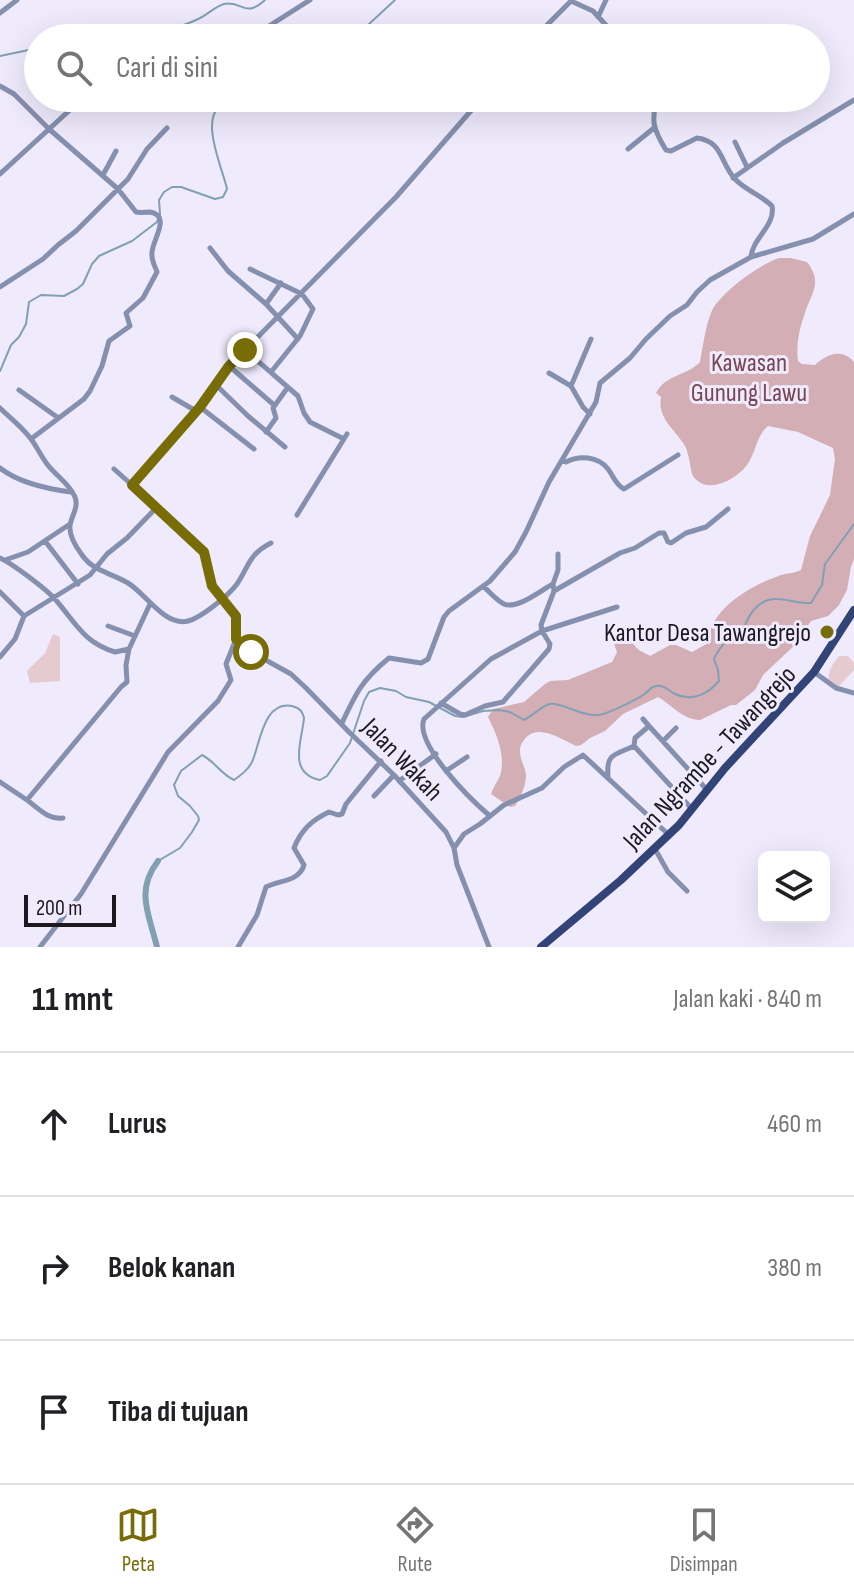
<!DOCTYPE html>
<html lang="id">
<head>
<meta charset="utf-8">
<style>
	:root { --surface:#fff; --page:#f6f6f6; --text:#202124; --muted:#757577; --line:#e0e0e0; --accent:#786c06 }
	body { margin:0; font-family:"Sofia Sans Condensed",sans-serif; background:var(--page); color:var(--text) }
	.controls { position:absolute; right:24px; bottom:24px; display:grid; overflow:hidden; border-radius:12px; box-shadow:0 8px 32px #0002 }
	.controls button { width:72px; height:72px; display:grid; place-items:center; padding:0; border:0; border-bottom:2px solid var(--line); background:var(--surface); color:var(--text); font:40px sans-serif }
	.scale { position:absolute; left:24px; bottom:20px; width:92px; box-sizing:border-box; padding-left:8px; border:4px solid #1b191f; border-top:0; font-size:22px; line-height:28px; white-space:nowrap; color:#1b191f; -webkit-text-stroke:6px #efeafc; paint-order:stroke }
	.stop { position:absolute; width:24px; height:24px; margin:-18px; border:6px solid #786c06; border-radius:50%; background:#fff }
	.stop.end { background:#786c06; border-color:#fff; box-shadow:0 2px 8px #0008 }
	.list { margin:0; padding:0; list-style:none }
	h2 { display:flex; justify-content:space-between; align-items:center; height:104px; margin:0; padding:0 32px; font-size:34px }
	h2 small { font-size:26px; font-weight:400; color:var(--muted) }
	.list li { display:grid; grid-template-columns:52px 1fr auto; gap:24px; align-items:center; box-sizing:border-box; height:144px; padding:0 32px; border-top:2px solid var(--line) }
	.list b { display:block; font-size:30px; white-space:nowrap }
	.list em { font-size:26px; font-style:normal; color:var(--muted) }
	.icon { flex:none; width:44px; height:44px; fill:none; stroke:currentColor; stroke-width:2; stroke-linecap:round; stroke-linejoin:round }
	.map { position:relative; flex:none; width:854px; height:947px; overflow:hidden }
	.search { position:absolute; background:var(--surface); box-shadow:0 8px 32px #0002; left:24px; right:24px; top:24px; height:88px; display:flex; align-items:center; gap:20px; box-sizing:border-box; padding:0 28px; border-radius:44px; color:var(--muted); font-size:30px }
	.sheet { height:536px; background:var(--surface) }
	nav { display:flex; justify-content:space-around; align-items:center; box-sizing:border-box; height:112px; border-top:2px solid var(--line); background:var(--surface); font-size:22px; color:var(--muted) }
	nav a { display:grid; justify-items:center; gap:4px }
	nav .on { color:var(--accent) }
	.map>svg:first-child { display:block }
</style>
</head>
<body>
<div class="map">
<svg width="854" height="947" viewBox="0 0 854 947">
	<rect width="100%" height="100%" fill="#efeafc"/>
	<path fill="#e5cbd0" d="M53,634L60,637V681L30,683L27,671L45,653Z
		M839,656H848L854,663V670L838,687L828,681C829,670 832,664 839,656Z"/>
	<path fill="#d3aeb5" d="M779,258H791L807,262C824,284 810,294 804,316C799,329 796,347 798,361L802,364L815,365C827,354 842,348 854,362V559L851,567L847,590L839,605L828,616L811,621L796,644L763,675L755,690L736,705H731L700,720C683,720 672,705 658,697L623,714L605,731L590,738L581,745L576,746C561,739 537,722 524,740C521,744 520,746 520,752C520,760 526,768 526,776C526,786 520,798 515,806L510,807L491,794C493,788 497,782 500,776C506,756 497,735 488,717L493,709L524,702L545,684L550,681L568,680L612,662L617,652L613,641L616,637C631,633 630,643 639,650C640,651 649,655 650,656L670,645H676L692,652L710,642C710,638 710,633 711,629C719,605 753,585 776,577C784,573 793,574 801,570L810,536L830,495L835,459L833,448L798,432L768,426C756,436 756,453 747,465C737,479 707,496 693,476C690,470 690,456 685,446C675,429 657,419 661,397L656,393C666,374 687,376 700,362C703,346 705,328 711,313C718,294 760,264 779,258Z"/>
	<g fill="none" stroke-linecap="round" stroke-linejoin="round">
		<path stroke="#81a0b3" stroke-width="2" d="M70,38L86,34L102,38
			M141,38C160,32 179,28 196,20C206,16 214,7 224,4C243,0 244,19 265,0
			M348,38L369,24L395,0
			M0,56L38,48
			M0,371L11,345L19,337L26,324L29,302L41,295L64,296L77,289L83,284L92,264L99,256L132,241L157,222L160,214L159,200L164,192L172,187H181L215,199L223,197L227,189C223,169 198,117 223,104C230,100 235,103 242,102C246,101 251,99 255,98
			M158,861L180,848L192,832L199,820L198,816L190,806L178,796L174,785L181,771L202,755C216,762 219,773 234,780C241,775 248,770 252,762C260,745 263,700 292,706C299,708 302,710 304,718C302,741 287,773 320,780L327,776L350,743L364,701L369,692L380,688L396,691L406,697L429,702L455,716L463,717L483,711L499,710L510,712L524,720C532,716 543,705 550,704C561,702 583,717 598,715C605,715 636,700 643,695C647,693 649,689 653,687C663,683 667,690 675,694C692,702 708,694 719,681L718,670L714,659C722,643 725,641 742,635C746,618 757,598 777,599C788,599 799,604 811,603L822,585L825,564L854,524"/>
		<path stroke="#81a0b3" stroke-width="6" d="M157,947C149,914 135,891 158,861"/>
		<path stroke="#8490ae" stroke-width="5" d="M571,1L593,11L615,35V38
			M0,13L17,0
			M598,17L606,0
			M235,38L269,26L310,0
			M534,38L571,1
			M0,86L14,94L49,129L118,189L136,212C141,213 145,212 150,212C172,216 152,240 152,253C151,260 155,266 157,272L143,298L126,313L130,326L109,341L102,366L90,391L84,399L31,439
			M657,98C651,121 653,129 666,150L671,151L697,138C723,141 720,163 735,179C745,190 761,195 772,206C776,225 752,239 751,257
			M735,142L747,167
			M628,149L654,128
			M0,174L83,98
			M103,175L116,151
			M733,178L783,143L854,100
			M210,248L228,271L266,304L298,339
			M250,269L302,294L313,309L300,336L271,372
			M0,287L43,259L58,245L76,231L128,179L147,149L167,128
			M266,304L281,283
			M245,350L298,396L304,413L310,422L344,439
			M229,366L274,405
			M549,373L571,386
			M216,385L248,416L285,447
			M19,390L57,417
			M172,397L196,411
			M200,407L254,449
			M0,408C10,418 22,427 31,439C37,447 41,456 47,464C56,476 69,483 75,497C79,508 71,516 70,526C69,536 76,547 82,555C93,571 111,573 128,583C145,593 165,627 188,621C201,618 229,595 237,584C249,566 249,554 271,543
			M590,414L583,407L571,386L591,339
			M266,432L276,418L273,408L288,387
			M562,460L566,462C579,455 598,456 608,469C614,477 615,484 624,489L678,455
			M0,468C19,483 48,489 71,492
			M114,469L132,485
			M297,515L347,434
			M45,541L78,584
			M0,558C13,564 46,589 55,599C75,622 83,642 115,652L129,649L150,604
			M5,560L28,552L70,524
			M483,586C490,592 496,600 504,604C517,610 541,590 553,584
			M554,591L620,553L635,548L659,533H664L668,542L671,543L686,533L706,527L728,509
			M0,592L24,616
			M108,626L135,636
			M236,639L251,652L291,674L306,688L349,732L394,775L446,832L454,848L457,865L489,947
			M0,657L15,639L24,616L90,575L107,554L127,538L157,507
			M814,672L836,688L854,693
			M441,703L460,714L465,715L485,706L503,702L549,649L550,644L542,631L541,625L554,591L553,584L558,570V554
			M643,719L649,726
			M342,723C356,693 362,680 389,658L421,663L428,659L444,617L449,611L490,581L515,552L526,532L549,482L596,402L600,383L630,358L646,339L670,316L687,305L697,292L710,280L751,257L813,239L854,214
			M663,741L676,728
			M446,771L467,757
			M608,776C606,753 615,755 634,746
			M399,781L436,754
			M0,782L27,800L121,687L127,682L126,665L129,649
			M374,796L394,775
			M27,800C38,808 48,820 63,818
			M692,809L634,746L635,738L649,726L708,791
			M490,816C471,800 414,744 424,719L491,659L542,631L617,607
			M454,848L464,834L480,824L504,805L542,788L564,767L583,755L669,835
			M655,849L668,872L687,891
			M40,947L81,894L168,752L218,701L231,680L226,664L236,639V616L212,586L204,552L136,489L132,485V482L159,455L200,407L229,366L396,197L482,98
			M238,947L257,915L266,887C279,880 299,882 304,865L294,848C301,830 312,820 329,812L338,815L342,814L346,804L381,761"/>
		<path stroke="#324477" stroke-width="8" d="M541,947L621,880L679,825L725,768L814,672L854,610"/>
	</g>
	<g fill="none" stroke-linecap="round" stroke-linejoin="round">
		<path stroke="#786c06" stroke-width="10" d="M245,350L229,366L200,407L132,485L204,552L212,586L236,616V639L251,652"/>
	</g>
	<circle fill="#786c06" stroke="#efeafc" stroke-width="3" cx="827" cy="632" r="8"/>
	<g text-anchor="middle" stroke-width="6" stroke-linejoin="round" paint-order="stroke">
		<g font-size="26" fill="#7a4553" stroke="#efeafc">
			<text x="749" y="371">Kawasan<tspan x="749" dy="30">Gunung Lawu</tspan></text>
		</g>
		<g font-size="26" fill="#1b191f" stroke="#efeafc" text-anchor="end">
			<text x="811" y="641">Kantor Desa Tawangrejo</text>
		</g>
		<g font-size="26" fill="#1b191f" stroke="#efeafc">
			<text transform="translate(709 757) rotate(-47)" y="9">Jalan Ngrambe - Tawangrejo</text>
			<text transform="translate(403 759) rotate(46)" y="9">Jalan Wakah</text>
		</g>
	</g>
</svg>
<div class="controls">
<button><svg class="icon" aria-label="layers" viewBox="0 0 24 24"><path d="M12 4l9 5-9 5-9-5zM3 14l9 5 9-5"/></svg></button>
</div>
<div class="scale">200 m</div>
<div class="stop" style="left:251px;top:652px"></div>
<div class="stop end" style="left:245px;top:350px"></div>
<div class="search"><svg class="icon" aria-label="search" viewBox="0 0 24 24"><circle cx="10" cy="10" r="6"/><path d="M15 15l6 6"/></svg>Cari di sini</div>
</div>
<section class="sheet">
<h2>11 mnt<small>Jalan kaki · 840 m</small></h2>
<ul class="list">
<li><svg class="icon" aria-label="ahead" viewBox="0 0 24 24"><path d="M12 20V5M6 11l6-6 6 6"/></svg><div><b>Lurus</b></div><em>460 m</em></li>
<li><svg class="icon" aria-label="right" viewBox="0 0 24 24"><path d="M7 20v-9h11M14 6l5 5-5 5"/></svg><div><b>Belok kanan</b></div><em>380 m</em></li>
<li><svg class="icon" aria-label="arrive" viewBox="0 0 24 24"><path d="M6 21V4h12l-3 4 3 4H6"/></svg><div><b>Tiba di tujuan</b></div></li>
</ul>
</section>
<nav>
<a class="on"><svg class="icon" aria-label="map" viewBox="0 0 24 24"><path d="M3 6l6-2 6 2 6-2v14l-6 2-6-2-6 2zM9 4v14M15 6v14"/></svg>Peta</a>
<a><svg class="icon" aria-label="directions" viewBox="0 0 24 24"><path d="M12 3l9 9-9 9-9-9zM9 14v-3h6M13 9l2 2-2 2"/></svg>Rute</a>
<a><svg class="icon" aria-label="saved" viewBox="0 0 24 24"><path d="M7 4h10v16l-5-4-5 4z"/></svg>Disimpan</a>
</nav>
</body>
</html>
